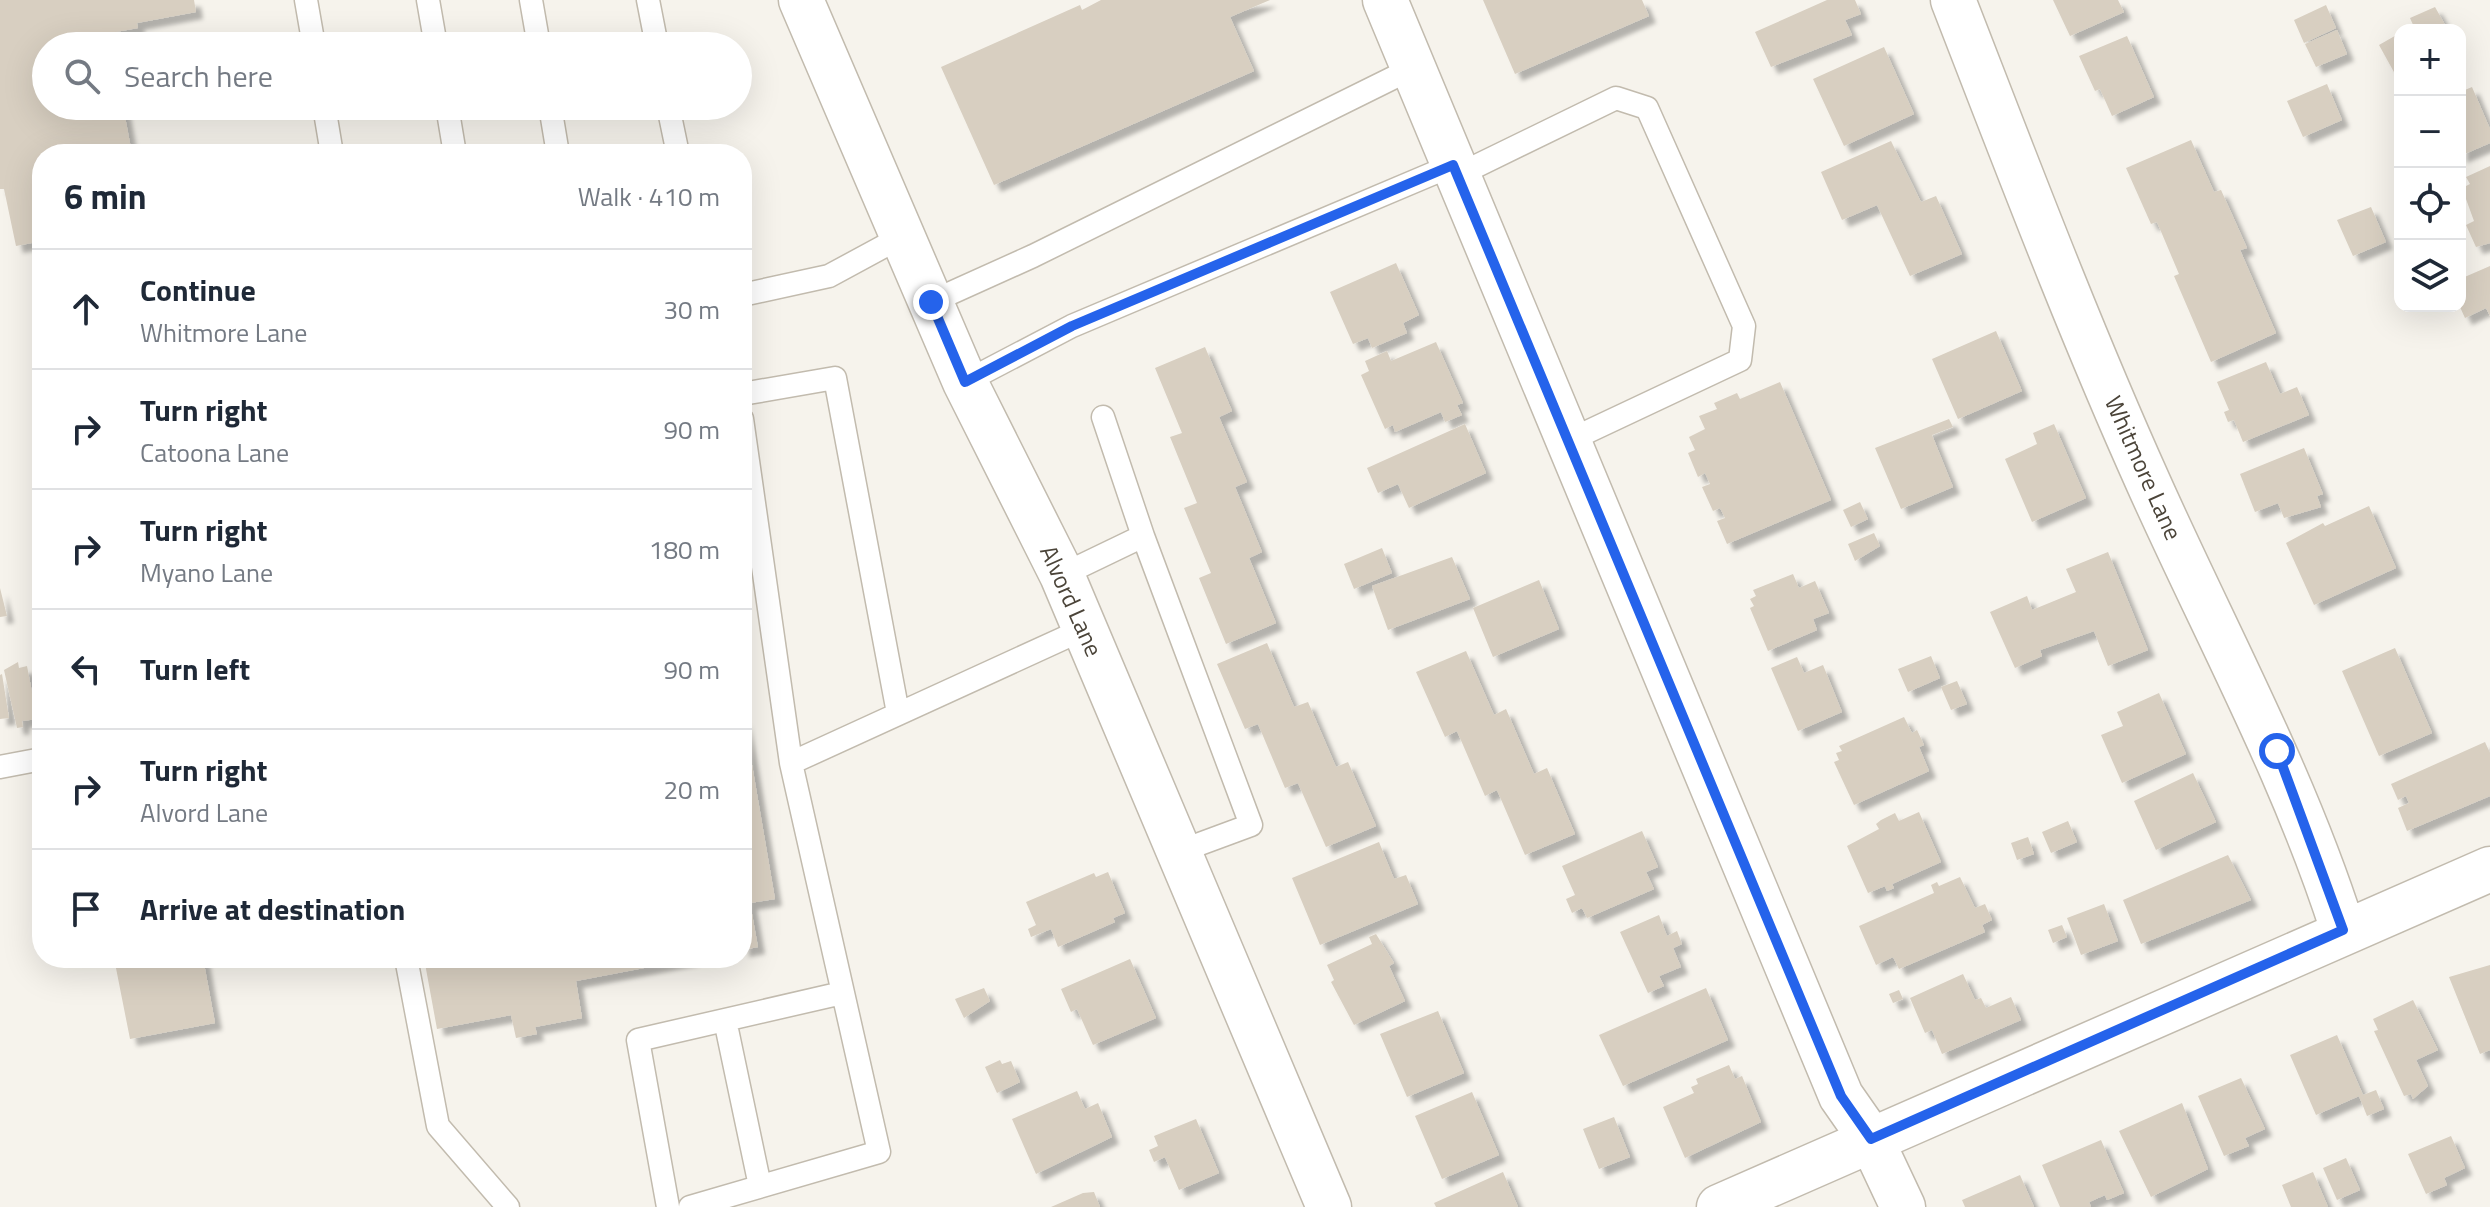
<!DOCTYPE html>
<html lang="en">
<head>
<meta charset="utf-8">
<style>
	:root { --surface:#fff; --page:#f6f6f7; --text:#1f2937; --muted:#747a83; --line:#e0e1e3 }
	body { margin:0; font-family:"Titillium Web",sans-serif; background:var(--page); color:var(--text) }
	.controls { position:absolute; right:24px; top:24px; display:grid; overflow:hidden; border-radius:16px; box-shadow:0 8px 32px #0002 }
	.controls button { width:72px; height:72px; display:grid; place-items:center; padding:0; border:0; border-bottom:2px solid var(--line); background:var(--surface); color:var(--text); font:40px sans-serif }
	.stop { position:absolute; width:24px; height:24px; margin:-18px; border:6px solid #2563eb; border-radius:50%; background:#fff }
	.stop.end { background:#2563eb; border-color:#fff; box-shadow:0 2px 8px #0008 }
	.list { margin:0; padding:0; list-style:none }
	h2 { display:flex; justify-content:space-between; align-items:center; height:104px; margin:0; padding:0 32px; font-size:34px }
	h2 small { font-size:26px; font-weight:400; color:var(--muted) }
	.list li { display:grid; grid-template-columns:52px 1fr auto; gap:24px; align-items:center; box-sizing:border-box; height:120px; padding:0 32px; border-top:2px solid var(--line) }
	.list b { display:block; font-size:30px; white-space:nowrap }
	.list p { margin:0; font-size:26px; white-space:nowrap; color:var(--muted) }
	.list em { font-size:26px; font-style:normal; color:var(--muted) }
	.icon { flex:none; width:44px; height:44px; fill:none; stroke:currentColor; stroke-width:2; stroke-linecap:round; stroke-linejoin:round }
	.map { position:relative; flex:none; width:2490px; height:1207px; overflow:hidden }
	.search { position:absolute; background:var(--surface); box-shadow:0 8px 32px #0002; left:32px; top:32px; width:720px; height:88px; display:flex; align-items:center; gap:20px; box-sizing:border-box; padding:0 28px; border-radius:44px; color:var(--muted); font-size:30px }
	.panel { position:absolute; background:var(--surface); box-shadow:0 8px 32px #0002; left:32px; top:144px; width:720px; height:824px; border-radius:32px }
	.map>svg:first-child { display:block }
</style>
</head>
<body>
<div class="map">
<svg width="2490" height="1207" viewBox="0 0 2490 1207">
	<defs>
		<filter id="shadow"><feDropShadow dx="7" dy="7" stdDeviation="2" flood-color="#0004"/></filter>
	</defs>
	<rect width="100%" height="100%" fill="#f6f3ec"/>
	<path fill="#d8cfc1" filter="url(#shadow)" d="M0,0H194L196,12L137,23L138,28L110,33L112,46H46V106H123L132,154H42V241L16,246L4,189H0Z
		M1101,0H1270L1230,17L1254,71L994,185L941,67L1080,5L1082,10Z
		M1483,0H1642L1649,16L1515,74Z
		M1827,0H1855L1861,14L1845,20L1852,35L1771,67L1755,32Z
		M2053,0H2118L2124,12L2070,36Z
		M2326,5L2336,28L2304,43L2294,20Z
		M2435,7L2448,30H2408L2414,27L2410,18Z
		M2337,30L2347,54L2316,67L2305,44Z
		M2400,33V83L2379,45Z
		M2127,36L2154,97L2112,116L2100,89L2095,91L2079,56Z
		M1884,47L1914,114L1844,146L1813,79Z
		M2327,84L2342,120L2303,137L2287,101Z
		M2472,87L2490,129V143L2460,156V92Z
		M2191,140L2214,192L2221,190L2247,248L2240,250L2276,333L2211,362L2174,276L2179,274L2157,222L2151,224L2126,168Z
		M1891,141L1921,202L1936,196L1962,254L1910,276L1877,205L1842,220L1821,172Z
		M2490,166V243L2476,247L2466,225L2474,221L2462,188L2470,184L2466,177Z
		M2371,207L2386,242L2353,256L2337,220Z
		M1396,263L1419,315L1403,323L1407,333L1372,348L1368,338L1353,344L1330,292Z
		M2490,266V316L2486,308L2465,318L2460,307V279Z
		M1996,331L2022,391L1958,419L1932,359Z
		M1436,342L1463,403L1457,405L1462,415L1445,422L1441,412L1395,432L1393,425L1385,429L1361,375L1369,371L1365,361L1387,351L1391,361Z
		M1205,347L1232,411L1219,417L1247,482L1235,487L1262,552L1249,558L1276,623L1226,644L1199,578L1211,573L1184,508L1197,503L1170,437L1182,433L1155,368Z
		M2266,362L2280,394L2297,387L2309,415L2243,442L2234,420L2228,422L2224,412L2229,410L2217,382Z
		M1780,382L1831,500L1727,544L1717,521L1725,518L1720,508L1713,511L1702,487L1710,484L1705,473L1698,477L1688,453L1695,450L1689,437L1705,429L1699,416L1717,409L1714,403L1737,393L1740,399Z
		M1949,419L1953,427L1932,435L1953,487L1901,509L1875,448Z
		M1465,424L1486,473L1409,508L1398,484L1378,493L1367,468Z
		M2054,424L2086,498L2032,522L2005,459L2037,444L2033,433Z
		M2304,448L2323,494L2317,496L2321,507L2284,518L2278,503L2255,512L2240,474Z
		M1860,502L1868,519L1851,527L1843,510Z
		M2369,506L2396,568L2314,605L2286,543L2323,523L2325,526Z
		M1874,533L1880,546L1855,561L1848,544Z
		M1382,548L1392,573L1354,589L1344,564Z
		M2108,552L2148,650L2108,666L2094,631L2040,650L2042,656L2015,668L1990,612L2027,596L2032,610L2076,592L2066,569Z
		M1452,557L1470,599L1388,630L1372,586Z
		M1793,574L1799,588L1815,581L1829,613L1813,619L1817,630L1768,651L1750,608L1754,606L1750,599L1756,596L1753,590Z
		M1539,580L1559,629L1493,657L1473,608Z
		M0,588L7,616L0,617Z
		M1267,643L1294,707L1308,702L1336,767L1348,762L1376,826L1326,847L1298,783L1285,788L1258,724L1245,729L1217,664Z
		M2395,648L2432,733L2379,756L2342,671Z
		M1466,651L1494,715L1506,709L1534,774L1547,768L1575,834L1525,855L1497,790L1485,796L1457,731L1445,737L1416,672Z
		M1931,656L1940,678L1908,692L1898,669Z
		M1797,657L1804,673L1823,665L1842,712L1798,731L1771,668Z
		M18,662L19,668L27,666L37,719L22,721L23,727L17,728L4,670Z
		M2,674L9,718L0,719V675Z
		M1957,681L1967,704L1951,710L1941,687Z
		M2159,693L2186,754L2122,783L2101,735L2123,726L2117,712Z
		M1904,717L1912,733L1917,730L1924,745L1919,747L1929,771L1854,805L1834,762L1839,760L1836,753L1842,751L1839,746Z
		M744,718L775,899L750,903L758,947L742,950Z
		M2485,742L2490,753V796L2407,831L2398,808L2409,803L2406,796L2398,800L2391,784Z
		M2193,773L2216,822L2156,850L2134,801Z
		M1919,812L1941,862L1892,884L1894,888L1887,891L1885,886L1868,893L1847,846L1879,829L1876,824L1881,820L1895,813L1899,821Z
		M2068,821L2077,842L2051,853L2042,832Z
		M1642,831L1658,867L1646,872L1654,889L1587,918L1582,908L1572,913L1566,899L1575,895L1562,866Z
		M2028,837L2034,854L2017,860L2011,843Z
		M1379,842L1394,879L1406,875L1418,904L1320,945L1292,878Z
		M2228,855L2251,900L2141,944L2123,900Z
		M1108,872L1125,913L1113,918L1115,922L1058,947L1051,929L1031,937L1028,929L1036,925L1026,902L1094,873L1096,877Z
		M1960,877L1975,908L1985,904L1992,920L1982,925L1985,932L1899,969L1893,957L1876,965L1859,926L1934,893L1931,885L1937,882L1939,886Z
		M2104,904L2118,941L2081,955L2067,918Z
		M1659,915L1667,936L1677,931L1682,944L1673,948L1681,967L1659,976L1664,986L1648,993L1620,932Z
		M2062,925L2067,937L2053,943L2048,930Z
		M1376,934L1394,963L1389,966L1405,1001L1354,1025L1331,982L1334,980L1327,965L1372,944L1369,937Z
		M114,958H203L215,1023L130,1039Z
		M424,958H691V959L576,981L582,1018L535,1027L537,1034L516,1038L511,1015L437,1029Z
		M1130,959L1156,1018L1093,1045L1077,1009L1071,1012L1061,989Z
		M2490,965V1050L2480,1054L2449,977Z
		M1963,974L1975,1000L1981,998L1986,1008L2011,997L2021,1020L1942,1054L1932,1030L1925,1033L1910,998Z
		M984,988L990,1001L964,1018L955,999Z
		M1706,988L1728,1040L1623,1086L1599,1035Z
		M1899,990L1903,999L1893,1003L1889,994Z
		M2413,1000L2438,1050L2416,1060L2428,1086L2413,1099L2411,1094L2404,1096L2374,1031L2378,1030L2373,1019Z
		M1438,1011L1464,1073L1407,1097L1380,1034Z
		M2337,1035L2363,1095L2376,1090L2384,1109L2367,1116L2359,1096L2316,1115L2290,1055Z
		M1000,1060L1002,1064L1011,1061L1020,1082L997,1093L985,1067Z
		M1729,1065L1735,1079L1742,1076L1761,1122L1685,1158L1663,1107L1694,1093L1691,1087L1698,1084L1696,1079Z
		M2241,1078L2265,1129L2245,1138L2249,1146L2224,1156L2198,1096Z
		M1077,1091L1085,1109L1098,1103L1112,1137L1036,1174L1012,1119Z
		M1472,1092L1499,1155L1442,1179L1415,1116Z
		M2182,1103L2208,1169L2151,1197L2119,1131Z
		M1614,1117L1630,1157L1599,1169L1583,1129Z
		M1196,1119L1219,1173L1179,1190L1165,1157L1154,1162L1149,1150L1158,1146L1154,1136Z
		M2451,1136L2465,1168L2444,1178L2447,1185L2426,1194L2408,1154Z
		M2101,1140L2124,1193L2107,1200L2105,1195L2089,1202L2091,1207H2060L2042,1165Z
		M2346,1158L2360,1190L2337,1200L2323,1168Z
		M1503,1172L1518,1207H1436L1434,1203Z
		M2313,1172L2328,1207H2291L2282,1185Z
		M2020,1175L2034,1207H1965L1962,1200Z
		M1094,1192L1100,1207H1051L1083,1193Z"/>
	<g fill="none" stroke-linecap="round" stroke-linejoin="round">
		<g stroke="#c2bbae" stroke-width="25">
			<path id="service" d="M306,0L314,46
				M428,0L436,46
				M531,0L539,46
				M648,0L657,46
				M324,106L332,154
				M447,106L455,154
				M550,106L558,154
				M668,106L678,154
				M1458,175L1616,98L1647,108L1744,326L1740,360L1568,441
				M742,295L829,276L903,236
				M931,302L1033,256L1413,68
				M965,382L1072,326L1453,165
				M742,394L835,378L898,713
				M742,419L791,763
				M1143,536L1251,825L1178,852
				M1062,575L1143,536L1103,417
				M0,767L42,759
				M406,958L438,1126L508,1207
				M725,1020L760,1186
				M668,1207L638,1040L842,993
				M690,1207L879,1152L791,763L1084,629"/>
		</g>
		<g stroke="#c2bbae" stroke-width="47">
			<path id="minor" d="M801,0L965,382L1062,575L1329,1207
				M1385,0L1841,1096L1871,1139L1903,1207
				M1953,0C2016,162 2077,324 2148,482C2215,632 2293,773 2343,930
				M1719,1207L2490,869"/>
		</g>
		<use href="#service" stroke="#fff" stroke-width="22"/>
		<use href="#minor" stroke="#fff" stroke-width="44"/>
	</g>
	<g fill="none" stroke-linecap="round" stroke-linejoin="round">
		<path stroke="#2563eb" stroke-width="10" d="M931,302L965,382L1072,326L1453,165L1841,1096L1871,1139L2343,930L2277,751"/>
	</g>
	<g text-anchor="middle" stroke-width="6" stroke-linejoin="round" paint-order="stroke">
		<g font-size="24" fill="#4b4439" stroke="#fff">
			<text transform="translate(2143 468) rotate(66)" y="8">Whitmore Lane</text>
			<text transform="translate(1071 601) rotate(66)" y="8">Alvord Lane</text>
		</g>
	</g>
</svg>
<div class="controls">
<button>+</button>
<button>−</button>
<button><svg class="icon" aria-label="locate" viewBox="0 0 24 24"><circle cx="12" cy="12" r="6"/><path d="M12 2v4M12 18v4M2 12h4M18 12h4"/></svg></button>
<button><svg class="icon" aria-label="layers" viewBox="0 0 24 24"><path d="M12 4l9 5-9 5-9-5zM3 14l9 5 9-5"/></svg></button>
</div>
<div class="stop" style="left:2277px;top:751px"></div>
<div class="stop end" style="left:931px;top:302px"></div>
<div class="search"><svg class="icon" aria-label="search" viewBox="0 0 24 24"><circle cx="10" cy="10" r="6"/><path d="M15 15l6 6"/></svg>Search here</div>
<section class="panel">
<h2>6 min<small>Walk · 410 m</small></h2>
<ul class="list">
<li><svg class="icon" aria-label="ahead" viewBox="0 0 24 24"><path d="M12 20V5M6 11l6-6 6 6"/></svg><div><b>Continue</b><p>Whitmore Lane</p></div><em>30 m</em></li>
<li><svg class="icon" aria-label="right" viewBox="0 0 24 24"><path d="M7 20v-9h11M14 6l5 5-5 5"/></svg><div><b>Turn right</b><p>Catoona Lane</p></div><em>90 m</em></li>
<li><svg class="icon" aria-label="right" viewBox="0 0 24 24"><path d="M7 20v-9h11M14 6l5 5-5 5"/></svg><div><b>Turn right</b><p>Myano Lane</p></div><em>180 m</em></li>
<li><svg class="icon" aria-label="left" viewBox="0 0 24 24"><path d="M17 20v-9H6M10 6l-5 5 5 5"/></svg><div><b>Turn left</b></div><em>90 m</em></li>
<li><svg class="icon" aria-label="right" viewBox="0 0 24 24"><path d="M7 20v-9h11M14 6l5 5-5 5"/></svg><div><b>Turn right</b><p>Alvord Lane</p></div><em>20 m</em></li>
<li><svg class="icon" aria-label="arrive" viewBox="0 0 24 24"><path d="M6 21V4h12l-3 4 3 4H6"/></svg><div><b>Arrive at destination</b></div></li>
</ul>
</section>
</div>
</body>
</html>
